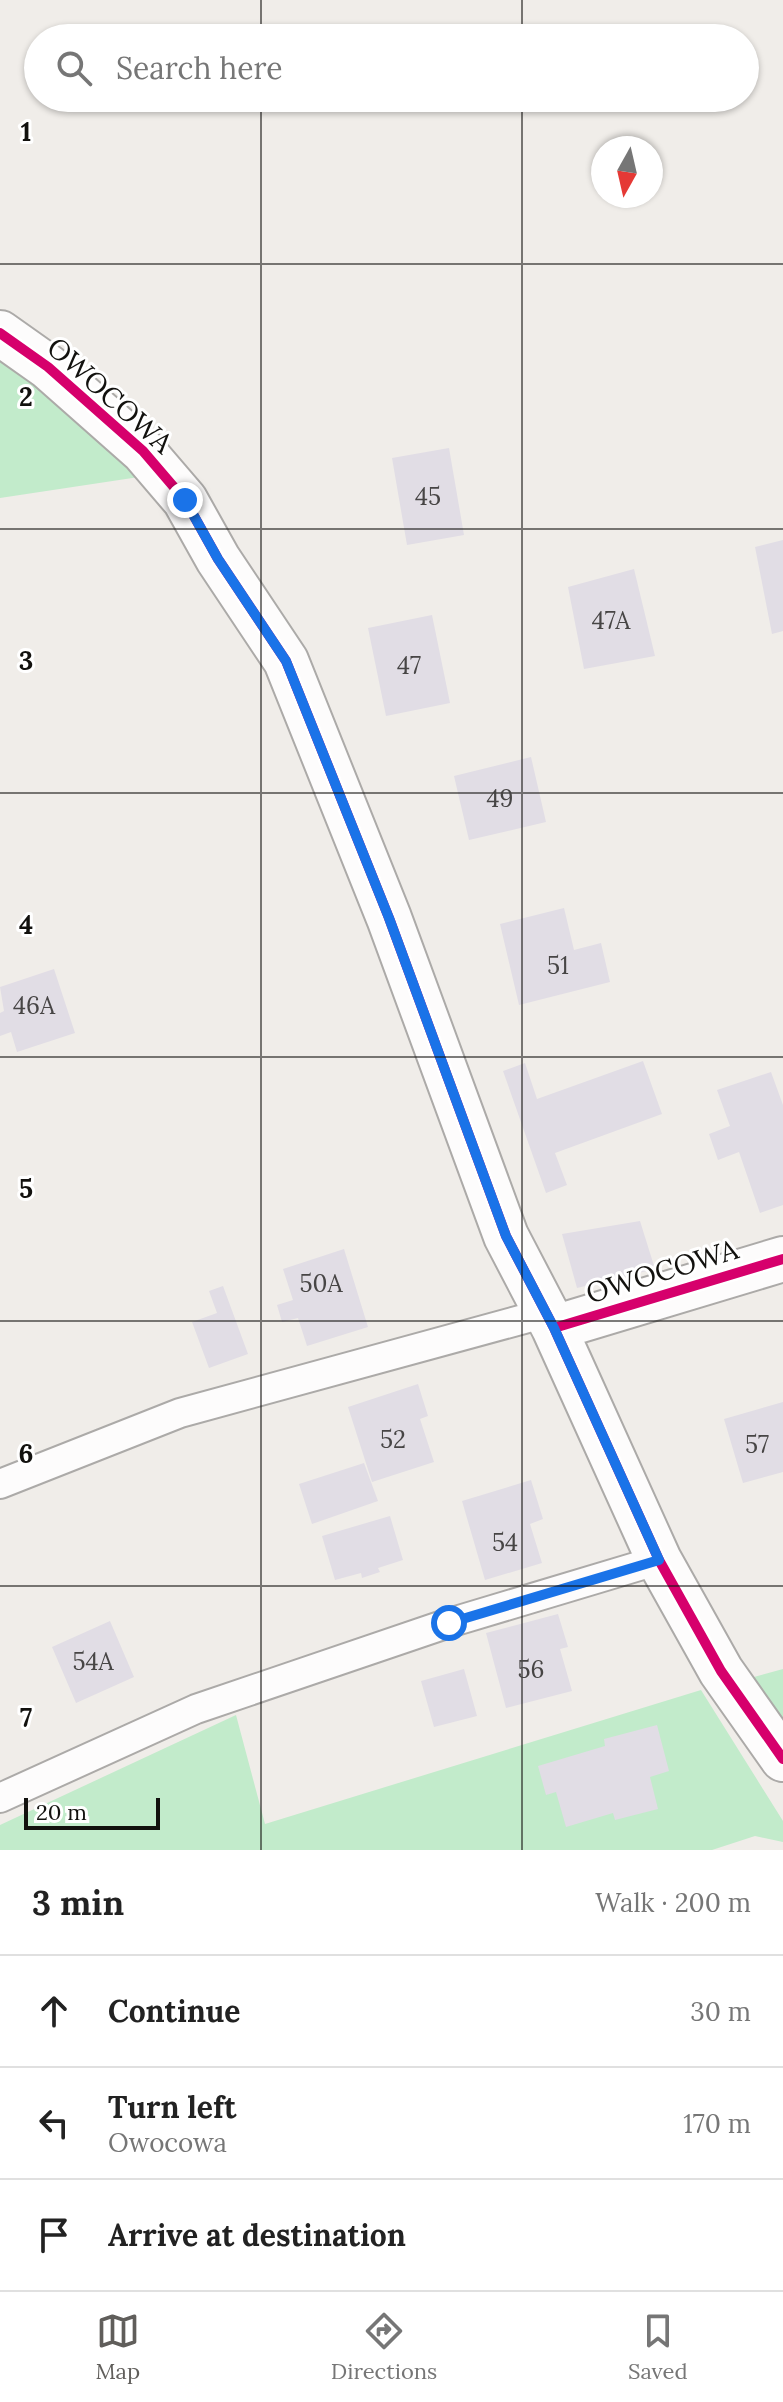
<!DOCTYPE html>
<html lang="en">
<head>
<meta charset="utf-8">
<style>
	:root { --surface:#fff; --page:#f2f2f2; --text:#222; --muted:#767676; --line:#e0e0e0; --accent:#605e5b }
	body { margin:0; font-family:Lora,serif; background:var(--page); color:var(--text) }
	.compass { position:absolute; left:591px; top:136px; width:72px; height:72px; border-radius:50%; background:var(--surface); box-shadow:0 2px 6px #0004; rotate:188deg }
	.scale { position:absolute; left:24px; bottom:20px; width:136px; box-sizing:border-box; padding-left:8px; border:4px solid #12110e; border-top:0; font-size:22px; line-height:28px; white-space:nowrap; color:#12110e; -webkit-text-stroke:6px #fff; paint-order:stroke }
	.stop { position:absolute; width:24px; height:24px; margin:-18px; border:6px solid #1a73e8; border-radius:50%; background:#fff }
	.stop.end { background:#1a73e8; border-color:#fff; box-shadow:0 2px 8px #0008 }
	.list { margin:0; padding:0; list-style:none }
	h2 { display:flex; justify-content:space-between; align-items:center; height:104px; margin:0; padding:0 32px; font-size:34px }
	h2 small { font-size:26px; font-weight:400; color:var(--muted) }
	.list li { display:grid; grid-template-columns:52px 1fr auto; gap:24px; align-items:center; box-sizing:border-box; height:112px; padding:0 32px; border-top:2px solid var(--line) }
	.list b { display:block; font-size:30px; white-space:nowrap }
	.list p { margin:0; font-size:26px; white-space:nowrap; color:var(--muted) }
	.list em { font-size:26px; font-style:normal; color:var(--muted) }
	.icon { flex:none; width:44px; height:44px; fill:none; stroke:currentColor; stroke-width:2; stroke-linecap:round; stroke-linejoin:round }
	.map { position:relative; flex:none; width:783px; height:1850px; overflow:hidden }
	.search { position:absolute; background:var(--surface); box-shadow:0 2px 6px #0004; left:24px; right:24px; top:24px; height:88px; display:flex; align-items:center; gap:20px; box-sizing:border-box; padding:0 28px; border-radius:44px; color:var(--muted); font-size:30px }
	.sheet { height:440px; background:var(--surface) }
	nav { display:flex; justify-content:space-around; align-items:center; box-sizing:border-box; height:112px; border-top:2px solid var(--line); background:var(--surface); font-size:22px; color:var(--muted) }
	nav a { display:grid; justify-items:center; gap:4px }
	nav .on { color:var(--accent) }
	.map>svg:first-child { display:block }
</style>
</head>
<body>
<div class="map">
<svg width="783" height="1850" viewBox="0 0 783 1850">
	<rect width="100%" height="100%" fill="#f0ede9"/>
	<path fill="#c2ebcb" d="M0,355L33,379L139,477L0,498Z
		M783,1669V1728L743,1680Z
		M701,1690L783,1821V1842L755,1836L712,1850H0V1825L236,1715L265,1824Z"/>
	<path fill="#e1dde5" d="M449,448L464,535L407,545L392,458Z
		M783,540V631L772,634L755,547Z
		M634,569L655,656L584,669L568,587Z
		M432,615L450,703L386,716L368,628Z
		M531,757L546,822L469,840L454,776Z
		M564,908L574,950L601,943L610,982L519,1005L500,924Z
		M54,969L75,1033L17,1052L11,1032L0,1036V1013L4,1011L0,987Z
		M643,1061L662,1114L555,1153L567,1185L546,1193L503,1071L525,1063L537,1099Z
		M771,1072L783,1105V1205L760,1213L739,1152L718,1160L709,1134L730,1126L717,1090Z
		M640,1221L655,1269L577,1288L562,1234Z
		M344,1249L368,1327L307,1346L298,1318L282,1322L277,1305L293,1300L283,1269Z
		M223,1286L248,1354L209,1368L192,1322L217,1313L209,1291Z
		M418,1384L428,1416L420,1419L434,1462L372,1482L348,1407Z
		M783,1402V1472L743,1483L724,1419Z
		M364,1463L378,1501L312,1524L299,1484Z
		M531,1480L543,1519L530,1524L542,1563L485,1580L462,1501Z
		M390,1516L403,1560L378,1568L380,1572L362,1578L361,1573L335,1580L322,1536Z
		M558,1614L568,1647L560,1649L572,1691L506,1708L486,1633Z
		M110,1621L134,1677L76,1703L52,1647Z
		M464,1669L477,1716L434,1727L421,1681Z
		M657,1725L669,1771L650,1777L658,1809L615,1820L613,1813L566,1827L556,1792L546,1795L538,1766L605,1746L604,1739Z"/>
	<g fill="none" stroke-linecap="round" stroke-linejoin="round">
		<g stroke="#acaaa8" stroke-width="32">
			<path id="service" d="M0,1484L180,1413L546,1313
				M0,1798L196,1709L449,1623L659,1560"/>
		</g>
		<g stroke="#acaaa8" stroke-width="48">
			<path id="minor" d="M0,333L48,367L143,451L185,500L218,559L286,661L389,918L506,1236L554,1328L659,1560L721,1671L783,1759
				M554,1328L783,1259"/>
		</g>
		<use href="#service" stroke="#fdfcfc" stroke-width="28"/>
		<use href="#minor" stroke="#fdfcfc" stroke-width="44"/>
		<g stroke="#fff" stroke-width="15">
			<path id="cycleway" d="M0,333L48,367L143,451L185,500L218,559L286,661L389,918L506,1236L554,1328L659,1560L721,1671L783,1759
				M554,1328L783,1259"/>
		</g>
		<use href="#cycleway" stroke="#d6006c" stroke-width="10"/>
	</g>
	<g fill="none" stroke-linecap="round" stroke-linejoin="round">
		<path stroke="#1a73e8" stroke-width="10" d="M185,500L218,559L286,661L389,918L506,1236L554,1328L659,1560L449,1623"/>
	</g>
	<path fill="none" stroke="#12110e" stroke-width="2" stroke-opacity="0.55" d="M261,0V38M522,0V38M261,98V1850M522,98V1850M0,264H783M0,529H783M0,793H783M0,1057H783M0,1321H783M0,1586H783"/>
	<g text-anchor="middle" stroke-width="6" stroke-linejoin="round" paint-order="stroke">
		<g font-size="24" fill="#474545">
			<text x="428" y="505">45</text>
			<text x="611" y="629">47A</text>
			<text x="409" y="674">47</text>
			<text x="500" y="807">49</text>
			<text x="558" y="974">51</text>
			<text x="34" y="1014">46A</text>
			<text x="321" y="1292">50A</text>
			<text x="393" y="1448">52</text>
			<text x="757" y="1453">57</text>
			<text x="505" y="1551">54</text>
			<text x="93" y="1670">54A</text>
			<text x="531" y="1678">56</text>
		</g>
		<g font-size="28" fill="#12110e" stroke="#fff">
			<text transform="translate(110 395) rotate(42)" y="10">OWOCOWA</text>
			<text transform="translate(662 1271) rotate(-17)" y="10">OWOCOWA</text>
		</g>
	</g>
	<g font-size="26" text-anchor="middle" font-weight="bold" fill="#12110e" stroke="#fff" stroke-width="6" stroke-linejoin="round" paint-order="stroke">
		<text x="26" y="141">1</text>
		<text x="26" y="406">2</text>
		<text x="26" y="670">3</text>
		<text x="26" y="934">4</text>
		<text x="26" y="1198">5</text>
		<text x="26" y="1463">6</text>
		<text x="26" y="1727">7</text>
	</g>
</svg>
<svg class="compass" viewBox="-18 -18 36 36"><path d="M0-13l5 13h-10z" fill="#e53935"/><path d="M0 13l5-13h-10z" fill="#767676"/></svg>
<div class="scale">20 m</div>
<div class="stop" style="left:449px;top:1623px"></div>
<div class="stop end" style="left:185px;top:500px"></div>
<div class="search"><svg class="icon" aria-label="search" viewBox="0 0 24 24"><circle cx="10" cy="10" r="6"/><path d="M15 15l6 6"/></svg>Search here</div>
</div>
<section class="sheet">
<h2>3 min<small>Walk · 200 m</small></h2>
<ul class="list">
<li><svg class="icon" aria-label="ahead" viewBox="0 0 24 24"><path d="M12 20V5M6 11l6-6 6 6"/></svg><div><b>Continue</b></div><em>30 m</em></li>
<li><svg class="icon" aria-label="left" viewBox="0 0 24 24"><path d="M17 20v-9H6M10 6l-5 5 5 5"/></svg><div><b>Turn left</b><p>Owocowa</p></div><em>170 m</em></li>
<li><svg class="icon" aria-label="arrive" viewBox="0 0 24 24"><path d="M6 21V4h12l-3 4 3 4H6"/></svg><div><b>Arrive at destination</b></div></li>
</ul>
</section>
<nav>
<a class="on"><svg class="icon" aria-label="map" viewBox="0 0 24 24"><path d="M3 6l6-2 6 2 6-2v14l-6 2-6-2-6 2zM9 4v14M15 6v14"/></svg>Map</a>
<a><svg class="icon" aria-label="directions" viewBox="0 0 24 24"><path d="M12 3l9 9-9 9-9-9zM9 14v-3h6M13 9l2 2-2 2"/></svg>Directions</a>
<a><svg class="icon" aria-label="saved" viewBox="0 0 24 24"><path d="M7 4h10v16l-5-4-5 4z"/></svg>Saved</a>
</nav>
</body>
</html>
